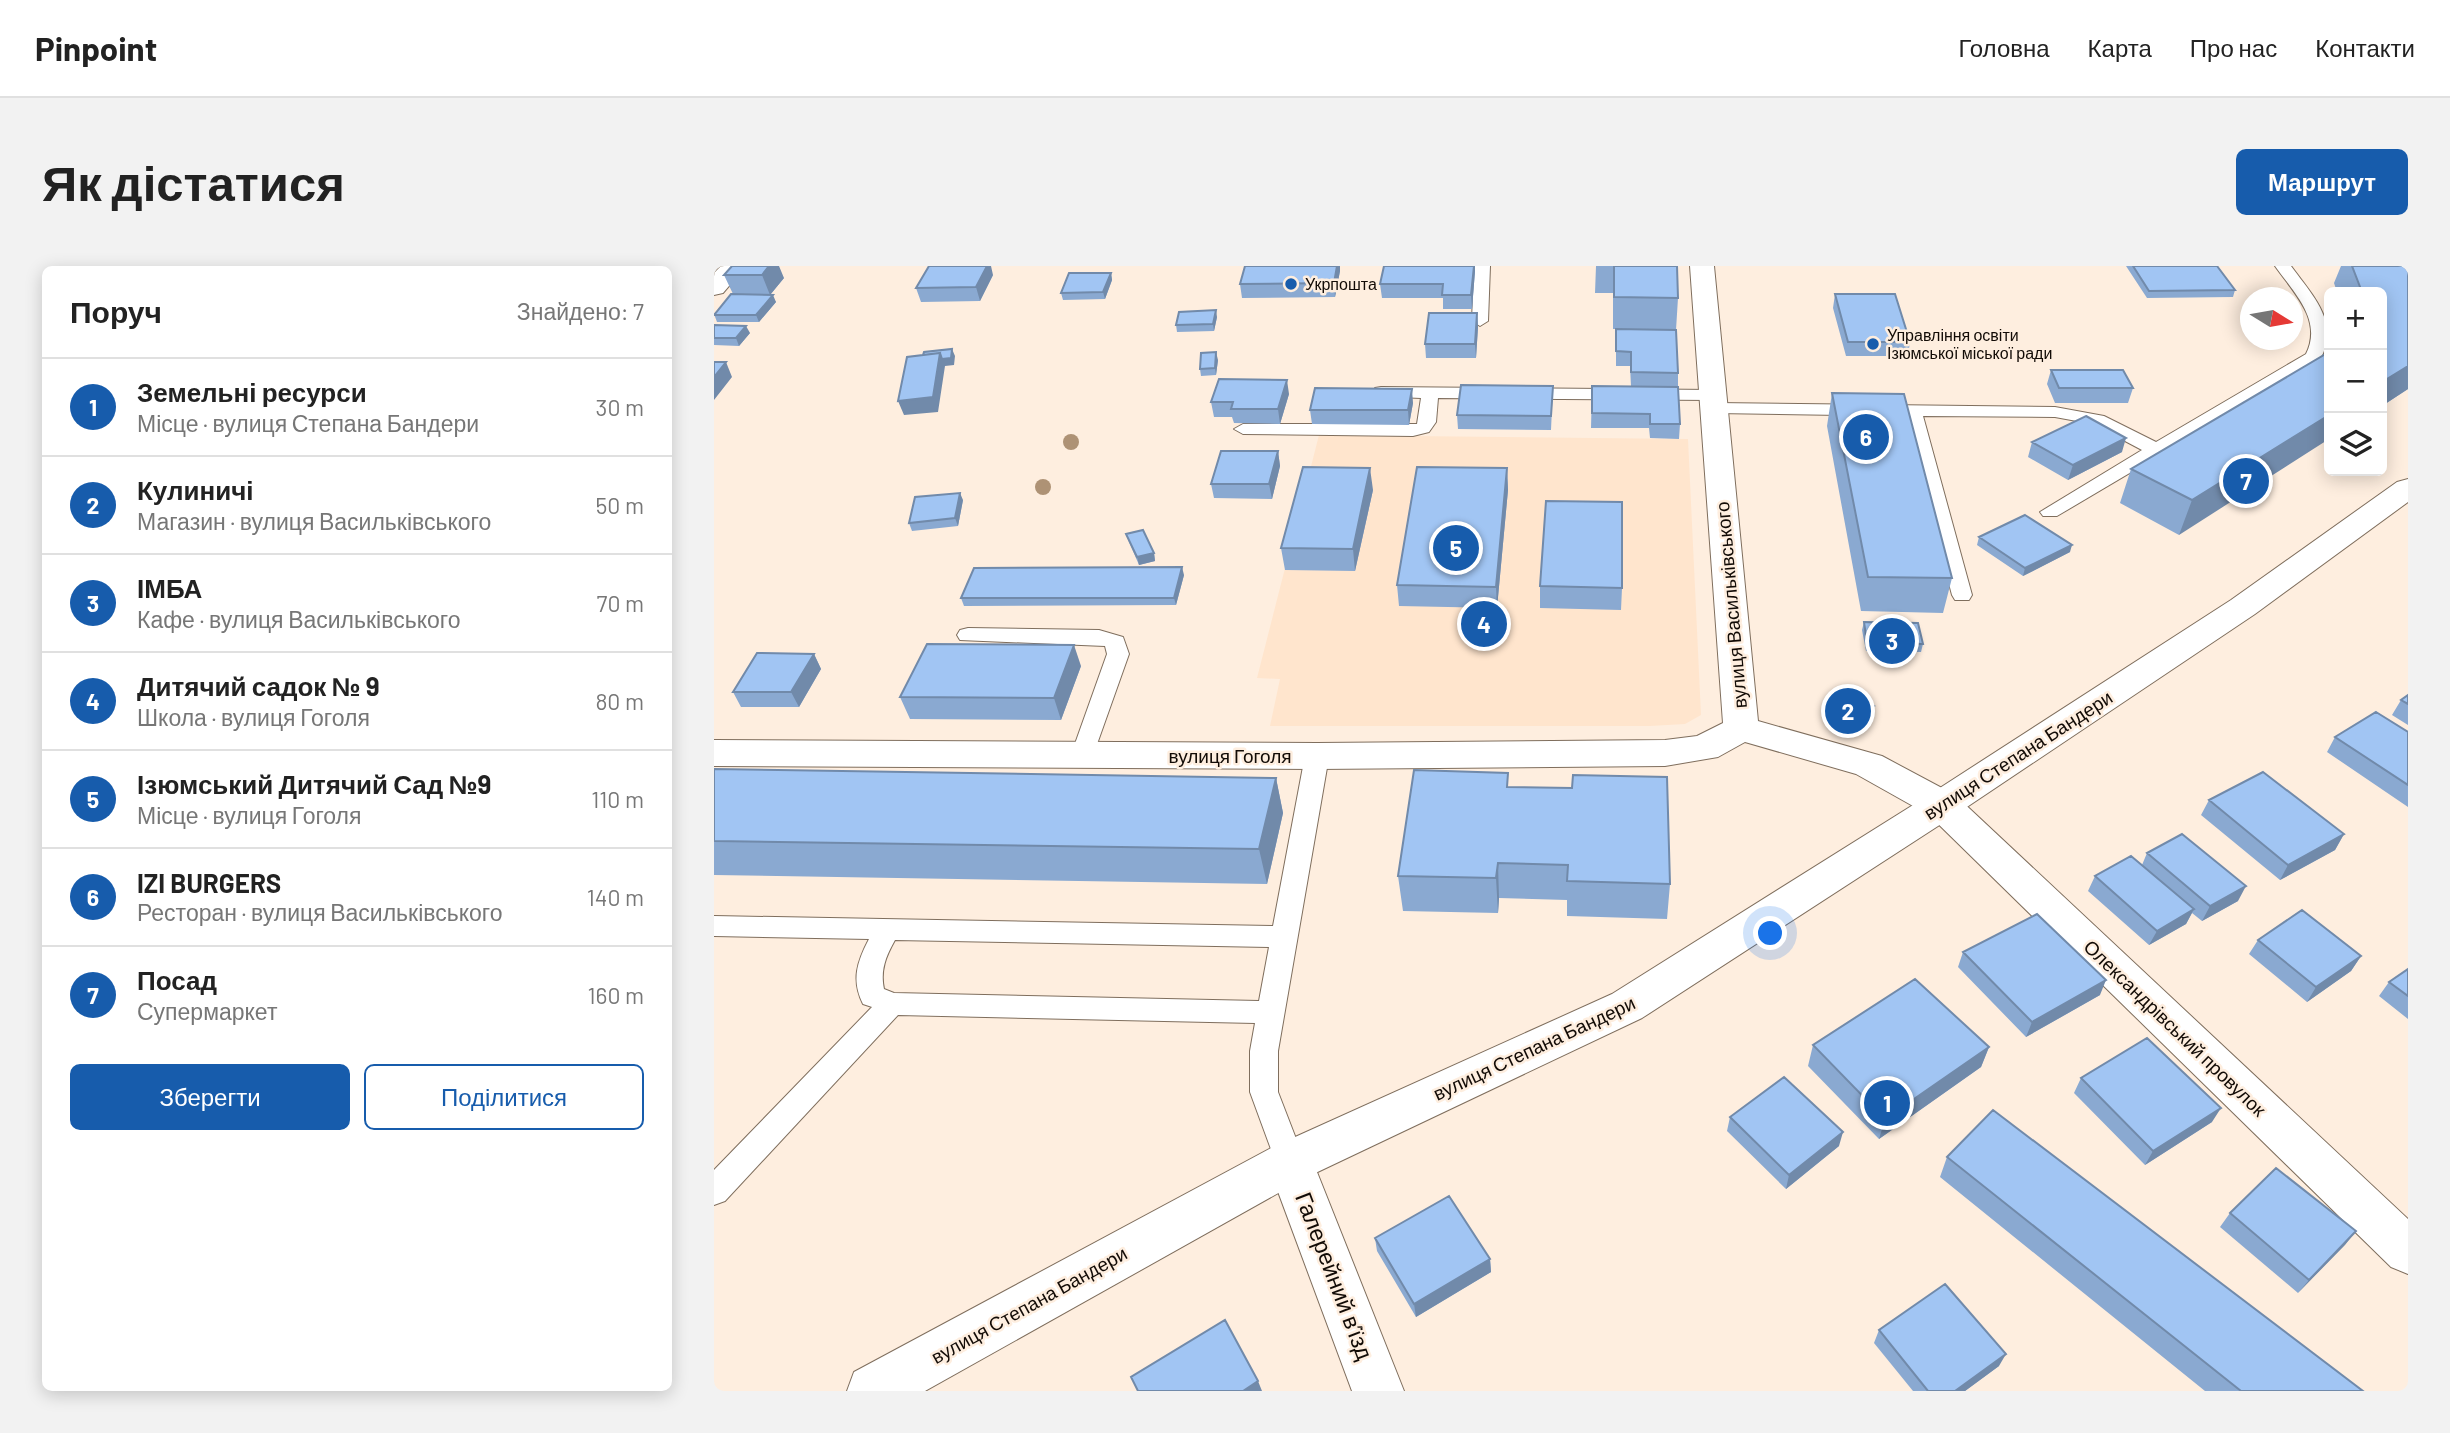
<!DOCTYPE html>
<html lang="uk">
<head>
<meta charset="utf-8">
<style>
	:root { --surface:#fff; --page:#f2f2f2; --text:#222; --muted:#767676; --line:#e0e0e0; --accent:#175cac }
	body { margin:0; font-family:Barlow,sans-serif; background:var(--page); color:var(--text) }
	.controls { position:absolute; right:21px; top:21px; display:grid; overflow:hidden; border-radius:10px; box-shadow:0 4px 18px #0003 }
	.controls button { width:63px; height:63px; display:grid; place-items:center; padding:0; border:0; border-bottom:2px solid var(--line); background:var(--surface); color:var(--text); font:35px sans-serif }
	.compass { position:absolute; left:1526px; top:21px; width:63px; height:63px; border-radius:50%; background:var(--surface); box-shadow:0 4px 18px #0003; rotate:101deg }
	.you { position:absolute; left:1057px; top:668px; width:24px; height:24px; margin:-18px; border:5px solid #fff; border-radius:50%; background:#1a73e8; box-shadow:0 0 0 10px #1a73e833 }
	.badge { display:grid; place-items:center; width:46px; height:46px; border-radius:50%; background:var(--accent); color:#fff; font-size:23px; font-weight:700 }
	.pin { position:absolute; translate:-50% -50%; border:4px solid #fff; box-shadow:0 2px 7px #0006 }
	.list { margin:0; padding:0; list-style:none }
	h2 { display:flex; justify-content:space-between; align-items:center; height:91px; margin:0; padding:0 28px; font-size:30px }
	h2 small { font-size:23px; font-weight:400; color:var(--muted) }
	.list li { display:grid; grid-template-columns:46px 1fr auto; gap:21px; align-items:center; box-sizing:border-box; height:98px; padding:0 28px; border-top:2px solid var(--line) }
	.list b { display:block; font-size:26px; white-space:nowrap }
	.list p { margin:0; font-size:23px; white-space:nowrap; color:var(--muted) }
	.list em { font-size:23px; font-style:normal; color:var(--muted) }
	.actions { display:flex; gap:14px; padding:21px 28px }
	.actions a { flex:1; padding:16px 0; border:2px solid var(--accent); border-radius:10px; text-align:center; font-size:24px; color:var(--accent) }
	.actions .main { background:var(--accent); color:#fff }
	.icon { flex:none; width:38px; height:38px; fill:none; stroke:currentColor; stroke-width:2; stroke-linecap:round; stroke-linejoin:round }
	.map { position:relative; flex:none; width:1694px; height:1125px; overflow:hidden; border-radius:10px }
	header { display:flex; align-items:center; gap:42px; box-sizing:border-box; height:98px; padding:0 35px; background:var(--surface); border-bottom:2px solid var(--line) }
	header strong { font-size:33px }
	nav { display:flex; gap:38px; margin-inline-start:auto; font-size:24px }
	.intro { display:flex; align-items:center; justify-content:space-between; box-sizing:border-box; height:168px; padding:0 42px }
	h1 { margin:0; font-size:49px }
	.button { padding:18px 32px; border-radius:10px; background:var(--accent); color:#fff; font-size:24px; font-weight:700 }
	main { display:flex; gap:42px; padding:0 42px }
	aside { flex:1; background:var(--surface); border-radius:10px; box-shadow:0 4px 18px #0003 }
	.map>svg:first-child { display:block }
</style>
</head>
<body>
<header>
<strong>Pinpoint</strong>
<nav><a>Головна</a><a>Карта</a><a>Про нас</a><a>Контакти</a></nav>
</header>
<div class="intro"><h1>Як дістатися</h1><a class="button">Маршрут</a></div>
<main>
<aside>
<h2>Поруч<small>Знайдено: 7</small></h2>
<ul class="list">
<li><span class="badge">1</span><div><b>Земельні ресурси</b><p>Місце · вулиця Степана Бандери</p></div><em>30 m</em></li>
<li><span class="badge">2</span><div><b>Кулиничі</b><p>Магазин · вулиця Васильківського</p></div><em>50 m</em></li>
<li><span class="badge">3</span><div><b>ІМБА</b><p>Кафе · вулиця Васильківського</p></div><em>70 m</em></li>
<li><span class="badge">4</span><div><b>Дитячий садок № 9</b><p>Школа · вулиця Гоголя</p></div><em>80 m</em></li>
<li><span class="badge">5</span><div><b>Ізюмський Дитячий Сад №9</b><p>Місце · вулиця Гоголя</p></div><em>110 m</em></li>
<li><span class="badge">6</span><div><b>IZI BURGERS</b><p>Ресторан · вулиця Васильківського</p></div><em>140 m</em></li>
<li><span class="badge">7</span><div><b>Посад</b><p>Супермаркет</p></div><em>160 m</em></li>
</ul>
<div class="actions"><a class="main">Зберегти</a><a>Поділитися</a></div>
</aside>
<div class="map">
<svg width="1694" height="1125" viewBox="0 0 1694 1125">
	<rect width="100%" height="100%" fill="#feeedf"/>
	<path fill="#ffe5cd" d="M605,169L974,173L987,449L971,458L936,460H556L566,413L543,412Z"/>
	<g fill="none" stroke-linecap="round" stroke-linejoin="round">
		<g stroke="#7f6e5d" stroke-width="2">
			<path id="lane" d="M760,0H776L774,55L766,60L758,55Z
				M1561,0H1577C1598,29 1628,58 1605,95L1343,250H1329L1326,246L1428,184L1379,158L1341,151L1209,150L1258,329L1255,334H1241L1238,329L1191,150L1001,147L992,142L1001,137L1341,141L1390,150L1442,176L1592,88C1609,54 1580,27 1561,0Z
				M667,121L999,124L1008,129L999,134L724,132L722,156L715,166L699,170L529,168L520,163L529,158H703L707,132L661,130L658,126L661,122Z
				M254,362L385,364L409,371L415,388L377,495L369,497L361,495L357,489L393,388L391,380L246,374L243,369L246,364Z
				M603,482L611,484L615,490L564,785V826L591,896L587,905L576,909L565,905L536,826V785L541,757L184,749L11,935L0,939V904L158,741L149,738C137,714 143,696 155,673L0,670V650L559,660L591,490L595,484ZM181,674L555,681L545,735L180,727L170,723C166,704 172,690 181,674Z"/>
		</g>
		<g stroke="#7f6e5d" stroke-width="2">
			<path id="street" d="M7,0H32L9,27L0,29V7Z
				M976,0H1000L1044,455L1168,490L1241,529L1694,953V1008L1677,1001L1215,549L1142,508L1031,476L1004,491L951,500L603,503L0,500V474L603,477L951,474L983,470L1009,457Z
				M576,875L593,881L599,896L690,1125H638L553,896L559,881Z"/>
		</g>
		<g stroke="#7f6e5d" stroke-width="2">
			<path id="secondary" d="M1694,213V236L1541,348L1241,549L928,752L593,911L211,1125H133L140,1106L559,881L898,728L1215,529L1517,334L1683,216Z"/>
		</g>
		<use href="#lane" fill="#fff" fill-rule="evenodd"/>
		<use href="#street" fill="#fff" fill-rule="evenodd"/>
		<use href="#secondary" fill="#fff" fill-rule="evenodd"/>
	</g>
	<g fill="#ae9275">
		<circle cx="357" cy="176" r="8"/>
		<circle cx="329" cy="221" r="8"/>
	</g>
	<path fill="#8aa9d1" d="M18,0L70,12L56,29L62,36L45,56H3L0,48L19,28L10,9Z
		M531,0H626V5L621,31L528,32L526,18Z
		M882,0H963L964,32L962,64L964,107V121L966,158L965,173L936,172L935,162H877L878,120H917L916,100H902V63H899V27H881Z
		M1412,0H1503L1521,24L1519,31L1433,32Z
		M1627,0H1694V123L1668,140V26H1623L1620,17Z
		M761,5L758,43H729V32H668L666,18Z
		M397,7L398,14L391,33L349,34L347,27Z
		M279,9L266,35L207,36L202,22Z
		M1121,28L1196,76L1194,90H1132L1119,42Z
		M763,47L764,61L762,92H712L711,78Z
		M503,51L500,65L463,66L462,59Z
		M0,59L36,67L25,80L0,79Z
		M1615,86L1465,269L1406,237L1417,203Z
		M504,94L502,109L487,110L486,103Z
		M1337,104L1419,122L1414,137H1341L1333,118Z
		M839,120L837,164L744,163L743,149Z
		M1118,127L1238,312L1229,347L1147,345L1113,160Z
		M575,128L566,158L520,157L518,151H500L497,136Z
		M699,137L695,159L598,158L596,144Z
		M1318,176L1408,186L1354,214L1314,191Z
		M564,185L566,200L558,233L500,232L497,218Z
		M793,202L794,224L783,342L685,340L683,319Z
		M659,224L641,305L571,304L567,282Z
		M249,234L244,260L198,265L195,257Z
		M412,268L440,287L441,295L425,299L415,276Z
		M1265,271L1356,286L1309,310L1263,279Z
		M470,309L462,339L250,340L247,332Z
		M826,320L908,322L907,344L826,342Z
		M1150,356L1209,378L1207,386L1152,385L1148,364Z
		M100,388L107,403L85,441H27L19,426Z
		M367,400L347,454L196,453L186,431Z
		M1694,429V459L1678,449L1687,434Z
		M1116,434L1159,448L1139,460L1114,442Z
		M1694,466V541L1613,486L1621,471Z
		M0,503L562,512L569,547L553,618L0,609Z
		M794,521L956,618L953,653L853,650V634L785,632L784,647L689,645L684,610Z
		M1495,534L1630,568L1621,584L1566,614L1487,549Z
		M1433,587L1524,635L1488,655L1478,647L1472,658L1435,679L1374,625L1381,610L1428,599Z
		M1544,674L1647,690L1637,705L1593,736L1535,688Z
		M1249,686L1386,729L1312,771L1244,701Z
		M1694,703V753L1665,730L1675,716Z
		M1099,779L1275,781L1267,801L1165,873L1094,800Z
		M1367,812L1498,856L1431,899L1360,827Z
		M1016,851L1125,880L1072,923L1013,865Z
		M1233,891L1649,1125H1491L1226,911Z
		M1516,947L1642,965L1584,1027L1506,961Z
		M661,972L776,993L777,1006L702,1051L663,985Z
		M1165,1064L1285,1100L1251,1125H1199L1160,1077Z"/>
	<path fill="#718aaa" d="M55,0H65L70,12L56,29L48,9Z
		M273,0H277L279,9L266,35L262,21Z
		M623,0H626V5L621,31L620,17Z
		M760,0H761V5L758,43L757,29Z
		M397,7L398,14L391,33L389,26Z
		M59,29L62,36L45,56L42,49Z
		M502,44L503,51L500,65L499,58Z
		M763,47L764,61L762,92L761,78Z
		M32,60L36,67L25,80L22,72Z
		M238,83L241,90L240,99L231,100L224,146L190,149L184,135L226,87Z
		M502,86L504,94L502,109L501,102Z
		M12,96L18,111L0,134V111Z
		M1694,100V123L1668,140V116Z
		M573,114L575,128L566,158L564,143Z
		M698,123L699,137L695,159L694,144Z
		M1615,149V173L1465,269L1478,234Z
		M1412,172L1408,186L1354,214L1359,199Z
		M564,185L566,200L558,233L555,218Z
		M656,202L659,224L641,305L639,283Z
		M793,202L794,224L783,342L782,321Z
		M246,227L249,234L244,260L241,252Z
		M1358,279L1356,286L1309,310L1311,302Z
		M440,287L441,295L425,299L423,291Z
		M468,301L470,309L462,339L460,332Z
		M360,379L367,400L347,454L340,432Z
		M100,388L107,403L85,441L77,426Z
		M1160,440L1159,448L1139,460L1141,452Z
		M562,512L569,547L553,618L545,583Z
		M1630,568L1621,584L1566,614L1574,599Z
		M784,597L785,632L784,647L782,612Z
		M1532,620L1524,635L1488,655L1496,640Z
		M1480,643L1472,658L1435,679L1443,665Z
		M1647,690L1637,705L1593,736L1602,721Z
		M1392,714L1386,729L1312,771L1318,756Z
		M1275,781L1267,801L1165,873L1171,853Z
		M1507,842L1498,856L1431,899L1439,885Z
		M1129,866L1125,880L1072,923L1075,909Z
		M1642,965L1631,979L1584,1027L1595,1014Z
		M776,993L777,1006L702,1051L700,1038Z
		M1292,1088L1285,1100L1251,1125H1241Z
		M544,1115L548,1125H529Z"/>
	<path fill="#a1c5f3" stroke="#718aaa" stroke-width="2" d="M18,0H55L48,9H10Z
		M215,0H273L262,21L202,22Z
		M531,0H623L620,17L526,18Z
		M670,0H760L757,29H728L729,18H666Z
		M900,0H963L964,32L900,31Z
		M1419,0H1503L1521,24L1435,25Z
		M1638,0H1694V100L1668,116V26H1648Z
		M355,7H397L389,26L347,27Z
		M17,28L59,29L42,49H0Z
		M1121,28H1181L1196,76H1134Z
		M502,44L499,58L462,59L465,46Z
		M715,47H763L761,78H711Z
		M0,59L32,60L22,72H0Z
		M902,63L962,64L964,107L917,106V86L902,85Z
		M238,83L237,92L228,93L226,87L209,89L210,86Z
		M502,86L501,102L486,103L487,87Z
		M1615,86V149L1478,234L1417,203Z
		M226,87L219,131L184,135L193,91Z
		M0,96H12L0,111Z
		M1337,104H1409L1419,122H1345Z
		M505,113L573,114L564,143H517L519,136H497Z
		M747,119L839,120L837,150L743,149Z
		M878,120L964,121L966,158H936V148L878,147Z
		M601,122L698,123L694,144H596Z
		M1118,127L1190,128L1238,312L1154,311Z
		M1372,150L1412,172L1359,199L1318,176Z
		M507,185H564L555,218H497Z
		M589,201L656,202L639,283L567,282Z
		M703,201L793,202L782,321L683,319Z
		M246,227L241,252L195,257L201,231Z
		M832,235L908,236V322L826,320Z
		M1311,249L1358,279L1311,302L1265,271Z
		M429,264L440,287L423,291L412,268Z
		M468,301L460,332H247L260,302Z
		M1150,356L1204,357L1209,378L1153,377Z
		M213,378L360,379L340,432L186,431Z
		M43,387L100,388L77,426H19Z
		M1136,422L1160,440L1141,452L1116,434Z
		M1694,429V438L1687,434Z
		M1662,446L1694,466V519L1621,471Z
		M0,503L562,512L545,583L0,575Z
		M700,504L794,507L793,521L858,522L859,509L953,511L956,618L853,615L854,599L784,597L782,612L684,610Z
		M1549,506L1630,568L1574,599L1495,534Z
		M1468,568L1532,620L1496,640L1433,587Z
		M1417,590L1480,643L1443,665L1381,610Z
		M1588,644L1647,690L1602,721L1544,674Z
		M1323,648L1392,714L1318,756L1249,686Z
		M1694,703V730L1675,716Z
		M1201,713L1275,781L1171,853L1099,779Z
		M1433,772L1507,842L1439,885L1367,812Z
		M1070,811L1129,866L1075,909L1016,851Z
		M1279,844L1649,1125H1527L1233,891Z
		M1562,902L1642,965L1595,1014L1516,947Z
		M735,930L776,993L700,1038L661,972Z
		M1231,1018L1292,1088L1241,1125H1214L1165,1064Z
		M511,1054L544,1115L529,1125H424L417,1111Z"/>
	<g fill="#175cac" stroke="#feeedf" stroke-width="2.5">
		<circle cx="577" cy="18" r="7"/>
		<circle cx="1159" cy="78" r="7"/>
	</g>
	<g text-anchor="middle" stroke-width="5" stroke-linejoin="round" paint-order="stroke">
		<g font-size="16" fill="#120b06" stroke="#feeedf" text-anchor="start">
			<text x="591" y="24">Укрпошта</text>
			<text x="1173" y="75">Управління освіти<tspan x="1173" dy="18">Ізюмської міської ради</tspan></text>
		</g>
		<g font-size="19" fill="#120b06" stroke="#feeedf">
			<text transform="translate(1017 339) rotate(-95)" y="7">вулиця Васильківського</text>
			<text transform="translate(1304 489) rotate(-33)" y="7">вулиця Степана Бандери</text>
			<text x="516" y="497">вулиця Гоголя</text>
			<text transform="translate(1461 762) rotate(44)" y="7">Олександрівський провулок</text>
			<text transform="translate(820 782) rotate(-25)" y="7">вулиця Степана Бандери</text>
			<text transform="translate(315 1039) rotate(-29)" y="7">вулиця Степана Бандери</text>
		</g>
		<g font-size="23" fill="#120b06" stroke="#feeedf">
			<text transform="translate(620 1010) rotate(69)" y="8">Галерейний в’їзд</text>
		</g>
	</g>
</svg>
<div class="controls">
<button>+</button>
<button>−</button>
<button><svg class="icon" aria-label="layers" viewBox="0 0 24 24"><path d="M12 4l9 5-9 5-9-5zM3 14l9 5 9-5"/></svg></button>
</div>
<svg class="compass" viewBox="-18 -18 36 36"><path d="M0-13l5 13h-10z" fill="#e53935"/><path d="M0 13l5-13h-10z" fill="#767676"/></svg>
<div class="you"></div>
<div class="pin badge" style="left:1173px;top:837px">1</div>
<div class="pin badge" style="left:1134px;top:445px">2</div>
<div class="pin badge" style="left:1178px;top:375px">3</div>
<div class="pin badge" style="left:770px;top:358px">4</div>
<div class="pin badge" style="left:742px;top:282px">5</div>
<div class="pin badge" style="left:1152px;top:171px">6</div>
<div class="pin badge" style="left:1532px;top:215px">7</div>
</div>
</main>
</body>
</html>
